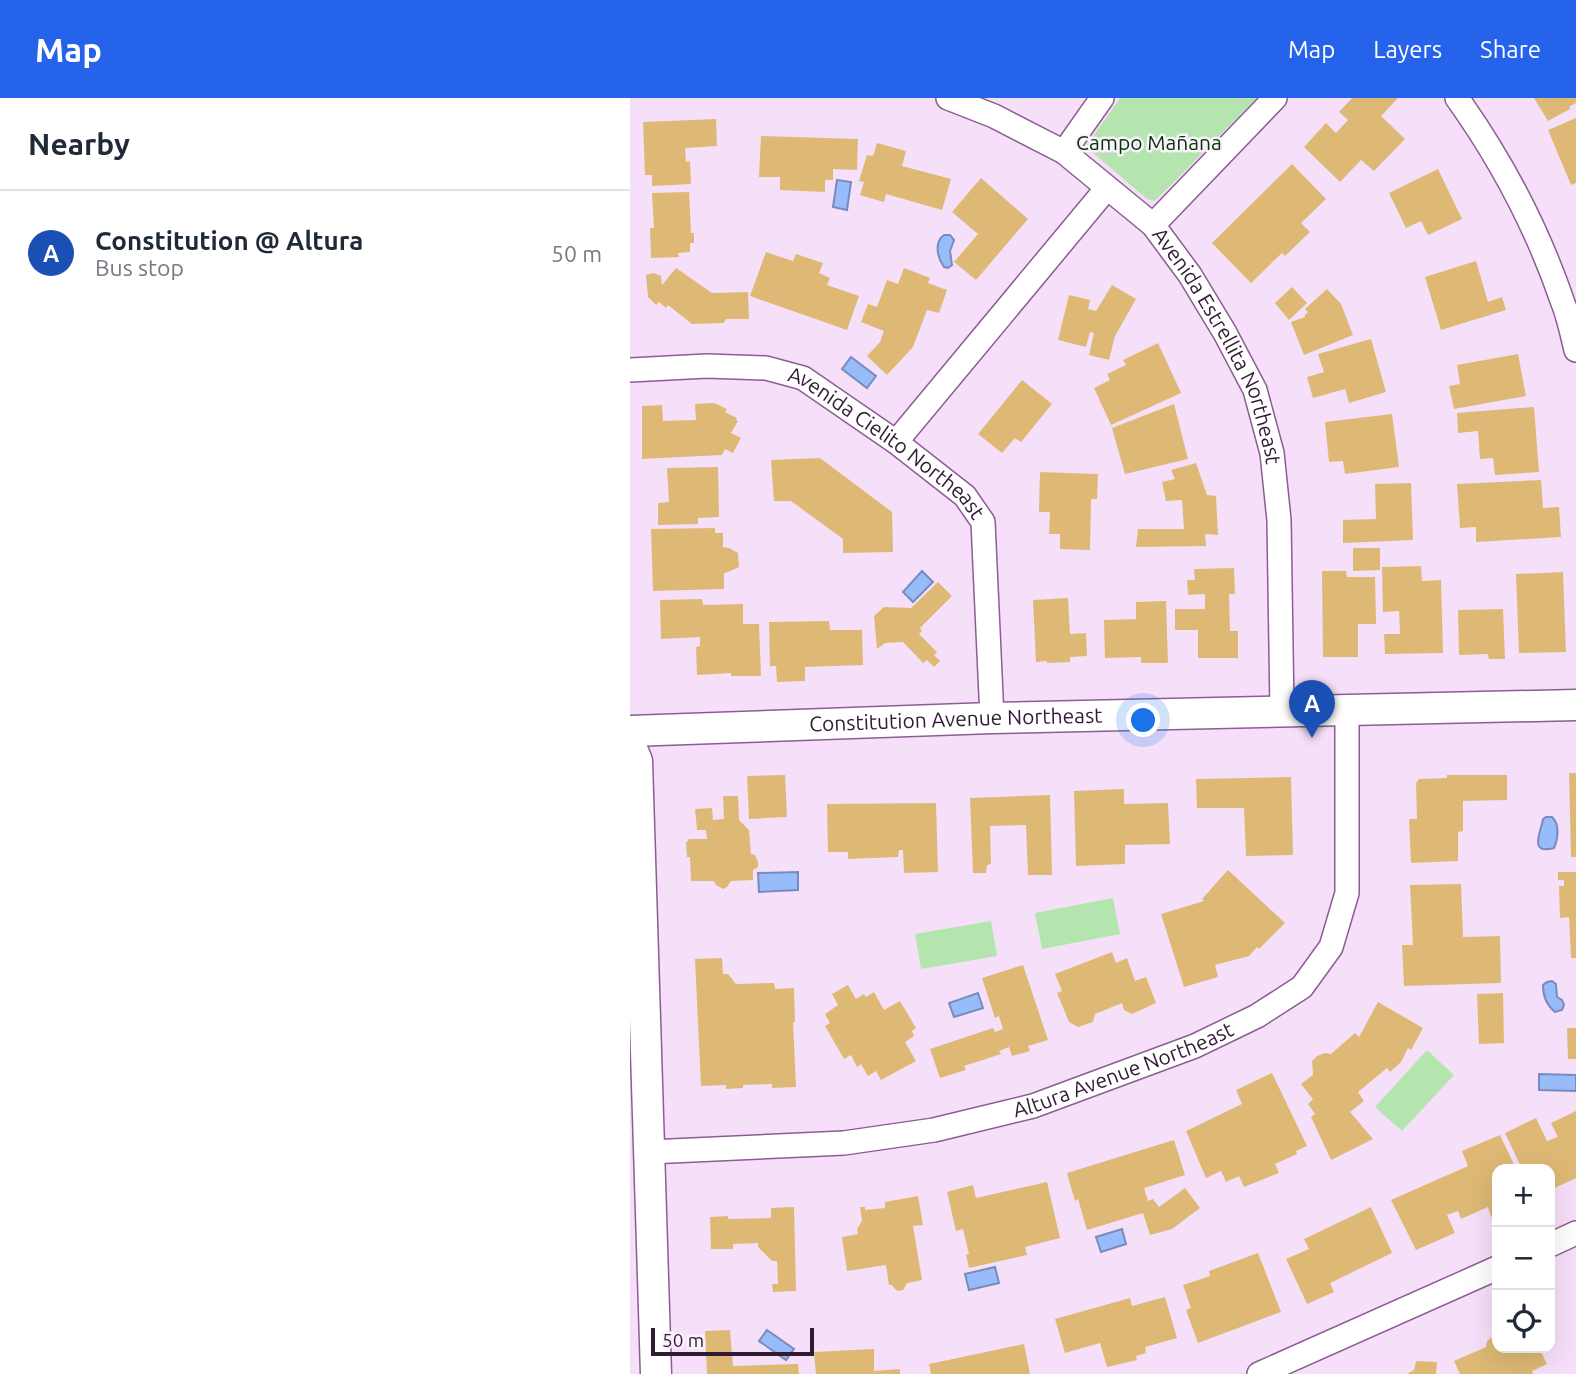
<!DOCTYPE html>
<html lang="en">
<head>
<meta charset="utf-8">
<style>
	:root { --surface:#fff; --page:#f6f6f7; --text:#1f2937; --muted:#747a83; --line:#e0e1e3; --accent:#2563eb }
	body { margin:0; font-family:Ubuntu,sans-serif; background:var(--page); color:var(--text) }
	.controls { position:absolute; right:21px; bottom:21px; display:grid; overflow:hidden; border-radius:14px; box-shadow:0 7px 28px #0002 }
	.controls button { width:63px; height:63px; display:grid; place-items:center; padding:0; border:0; border-bottom:2px solid var(--line); background:var(--surface); color:var(--text); font:35px sans-serif }
	.scale { position:absolute; left:21px; bottom:18px; width:163px; box-sizing:border-box; padding-left:7px; border:4px solid #301b33; border-top:0; font-size:19px; line-height:24px; white-space:nowrap; color:#301b33; -webkit-text-stroke:5px #fcf1fe; paint-order:stroke }
	.you { position:absolute; left:514px; top:623px; width:24px; height:24px; margin:-18px; border:5px solid #fff; border-radius:50%; background:#1a73e8; box-shadow:0 0 0 10px #1a73e833 }
	.badge { display:grid; place-items:center; width:46px; height:46px; border-radius:50%; background:var(--accent); color:#fff; font-size:23px; font-weight:700 }
	.pin { position:absolute; translate:-50% -58px; filter:drop-shadow(0 2px 4px #0008) }
	.pin::after { content:''; position:absolute; top:37px; width:24px; height:21px; background:inherit; clip-path:polygon(0 0,100% 0,50% 100%) }
	.list { margin:0; padding:0; list-style:none }
	h2 { display:flex; justify-content:space-between; align-items:center; height:91px; margin:0; padding:0 28px; font-size:30px }
	h2 small { font-size:23px; font-weight:400; color:var(--muted) }
	.list li { display:grid; grid-template-columns:46px 1fr auto; gap:21px; align-items:center; box-sizing:border-box; height:126px; padding:0 28px; border-top:2px solid var(--line) }
	.list b { display:block; font-size:26px; white-space:nowrap }
	.list p { margin:0; font-size:23px; white-space:nowrap; color:var(--muted) }
	.list em { font-size:23px; font-style:normal; color:var(--muted) }
	.icon { flex:none; width:38px; height:38px; fill:none; stroke:currentColor; stroke-width:2; stroke-linecap:round; stroke-linejoin:round }
	.map { position:relative; flex:none; width:946px; height:1276px; overflow:hidden }
	header { display:flex; align-items:center; gap:42px; box-sizing:border-box; height:98px; padding:0 35px; background:var(--accent); color:#fff }
	header strong { font-size:33px }
	nav { display:flex; gap:38px; margin-inline-start:auto; font-size:24px }
	main { display:flex }
	aside { flex:1; background:var(--surface) }
	.map>svg:first-child { display:block }
</style>
</head>
<body>
<header>
<strong>Map</strong>
<nav><a>Map</a><a>Layers</a><a>Share</a></nav>
</header>
<main>
<aside>
<h2>Nearby<small></small></h2>
<ul class="list">
<li><span class="badge" style="background:#1a4fb4">A</span><div><b>Constitution @ Altura</b><p>Bus stop</p></div><em>50 m</em></li>
</ul>
</aside>
<div class="map">
<svg width="946" height="1276" viewBox="0 0 946 1276">
	<rect width="100%" height="100%" fill="#f6e0f9"/>
	<path fill="#b4e5ae" d="M490,0H627L525,103L517,101L463,55L457,47Z
		M483,800L490,836L412,851L405,815Z
		M361,823L367,858L291,871L285,836Z
		M797,952L824,977L772,1033L745,1009Z"/>
	<path fill="#98bbf9" stroke="#798bbe" stroke-width="2" d="M207,82L221,84L217,112L203,109Z
		M314,137H320L324,142L320,153L322,167L318,170L314,169C307,159 304,144 314,137Z
		M221,259L246,278L237,290L212,271Z
		M292,473L303,484L283,504L273,494Z
		M916,719H922C930,726 928,741 924,750C898,757 911,734 913,721Z
		M168,774V792L129,794L128,775Z
		M922,883L926,886L927,899L932,902L934,907L932,912L925,914C916,907 913,898 913,887L917,884Z
		M348,895L353,910L324,919L319,905Z
		M909,976L946,977V993L909,992Z
		M492,1131L496,1146L471,1154L466,1139Z
		M365,1169L369,1185L339,1192L335,1176Z
		M137,1232L164,1251L156,1262L129,1243Z"/>
	<path fill="#deb975" d="M722,0H768L751,18L775,41L744,73L731,62L710,84L674,49L696,25L706,35L718,22L709,14Z
		M904,0H946V5L939,9L940,11L918,23Z
		M946,20V85L941,87L918,32Z
		M86,21L87,48L55,50L56,64L60,63L61,86L22,88V77H15L13,24Z
		M131,38L228,41L227,72L203,71V82H195V94L150,92V79H129Z
		M247,45L276,53L272,68L321,81L312,112L256,96L254,104L230,97L234,84L229,83L237,57L243,58Z
		M662,66L696,101L671,125L680,134L655,158L652,155L621,185L582,145Z
		M808,71L832,121L798,137L791,123L776,130L759,95Z
		M351,80L398,121L346,182L324,164L348,136L322,114Z
		M59,94L61,135H64V145H60V154L48,155L49,159L21,160L20,130H24L22,95Z
		M136,154L163,163L166,156L193,165L189,175L200,180L197,187L229,198L217,232L120,198Z
		M846,163L858,204L872,199L876,212L811,232L795,179Z
		M46,170L82,195L118,194L119,221H96L94,225L62,226L38,207L36,210L29,204L26,207L18,199L16,177L24,175L31,178L32,187Z
		M274,170L300,180L298,185L317,192L309,215L297,212L283,249L257,277L237,258L250,244L254,233L231,224L238,206L247,209L257,182L268,186Z
		M482,187L506,201L485,238L479,262L459,257L464,235L460,234L456,249L428,242L439,197L460,202L458,211L466,213Z
		M662,189L677,205L659,222L645,205Z
		M697,191L711,206L723,237L674,257L661,224L675,219V217L678,214L675,211Z
		M741,241L756,294L719,305L715,291L683,300L677,279L694,274L688,256Z
		M528,245L551,295L481,327L464,290L480,282L477,276L496,267L493,262Z
		M888,256L896,298L824,311L819,288L830,286L827,267Z
		M392,282L422,306L391,344L385,340L372,355L348,336Z
		M84,305L97,311L95,314L107,320L106,322L108,323L101,335L111,340L103,355L95,351L92,357L12,361V308L32,307L33,323L66,322L65,306Z
		M544,306L558,361L495,376L482,330Z
		M904,309L909,374L865,377L863,360L850,361L848,333L828,335L827,315Z
		M762,316L769,369L715,376L713,363L699,364L695,324Z
		M190,360L262,414L263,454L213,455V441L161,403H144L141,362Z
		M566,365L577,397L586,398L588,437L575,436L576,448L506,449L508,431H554L552,402L536,403L532,384L545,381L541,372Z
		M88,369L89,419L68,420V426L28,427V405L39,404L37,370Z
		M410,374L468,376L467,401H461L460,452L430,451V436H419L420,414H409Z
		M911,382L913,410L929,409L931,439L846,444V429L830,430L827,386Z
		M781,385L783,442L713,445V422L746,421L745,386Z
		M85,430V435H93V449L99,450L108,455L109,469L98,474L94,475V491L23,493L21,431Z
		M723,450H750V472L723,473Z
		M791,468L792,483L811,482L813,555L755,556L754,536H770L769,513L753,514L752,469Z
		M604,470L605,496H599L600,533H608V560H568V532H545V511H575V496L558,497L557,482H565L564,471Z
		M692,473H716L717,479H745L746,526H728V559H693Z
		M933,474L936,554L889,555L886,476Z
		M308,484L322,498L290,530L292,533L289,536L307,554L304,557L310,563L304,569L297,562L293,565L273,544L255,545L247,551L244,518L254,509L281,510Z
		M438,500L440,536L456,535L457,558L440,559V564L417,565V563L406,564L403,502Z
		M72,501L73,507L113,506V526H129L131,578H101V575L67,577L66,549L70,548V539L31,541L30,502Z
		M536,503L538,565H511V559L475,560L474,522L506,521V504Z
		M873,511L875,561H859L858,556L829,557L828,512Z
		M199,523L200,532H232L233,567L175,569V583L147,584L146,568H140L139,524Z
		M939,675H946V759H941Z
		M155,677L157,719L119,721L117,678Z
		M817,677H877V702L833,703V733L828,734V763L781,765L779,721H787L786,685L789,681L817,680Z
		M661,679L663,757L616,758L614,710H567L566,681Z
		M494,691V706L538,705L540,746L495,747V766L446,768L444,693Z
		M420,697L422,777H398L396,727L360,728L361,766L357,767L356,775H343L340,700Z
		M93,698H108L109,722L119,732L121,756L125,757L128,764V769L123,772V782L101,783L97,789L93,791L86,787L84,783H61L60,759H57L56,745L59,741H77L76,732H67L65,711L82,710L83,722L94,721Z
		M306,705L308,774L274,775L273,752H269L268,759L218,761V754H198L197,706Z
		M598,772L655,825L629,851L627,849L619,858L585,867L588,879L554,889L531,816L574,803L572,801Z
		M928,774H946V860H941L939,819L930,820L929,788H934V782H928Z
		M831,786L833,839L870,838L871,885L774,888L772,847H783L780,787Z
		M482,854L486,865L497,860L505,883L516,879L526,905L502,916L494,912L492,905L465,916L463,924L448,929L439,924L427,895L432,893L425,876Z
		M92,860L93,876H98L106,886L144,885L145,891L164,890L165,924H163L166,989L142,990V986L113,987V990L96,991V987L71,988L65,861Z
		M393,867L418,942L398,948L400,953L382,958L379,949L369,953L371,956L334,968L336,972L310,980L300,951L363,930L365,934L373,931L369,918L365,920L352,880Z
		M218,887L226,901L234,896L236,899L244,894L254,912L270,903L286,930L282,933L284,938L275,944L286,963L251,982L246,973L238,978L231,966L227,969L221,957L214,961L195,928L200,925L195,916L208,907L202,896Z
		M873,895L874,945L849,946L847,896Z
		M748,904L793,930L781,952L778,950L771,964L760,974L757,970L728,994L734,1003L720,1014L743,1041L701,1062L681,1019L685,1016L678,1006L683,1001L671,986L683,977L682,963L687,958L695,955L701,956L725,935L729,939Z
		M937,930H946V961H938Z
		M642,975L677,1048L666,1053L667,1056L645,1066L649,1075L614,1089L609,1078L596,1084L591,1073L576,1080L556,1033L612,1006L606,992Z
		M946,1013V1080L920,1092V1071H892L875,1035L906,1020L917,1043L928,1039L921,1025Z
		M870,1037L886,1071H867V1116L861,1119L858,1109L831,1121L828,1113L817,1117L825,1135L786,1152L761,1102L838,1068L832,1053Z
		M544,1042L555,1077L514,1090L518,1103L523,1101L529,1109L555,1090L570,1110L542,1131L520,1137L513,1115L457,1132L448,1101L445,1103L437,1075Z
		M417,1084L430,1140L395,1149L397,1157L339,1170L336,1157L339,1156L333,1131L326,1133L317,1094L343,1087L346,1100Z
		M288,1098L293,1127L283,1128L292,1182L277,1185L273,1192L268,1193L265,1191L262,1187H259L256,1167L217,1173L212,1139L228,1136L227,1131L232,1123L230,1109H235V1112L255,1110V1104Z
		M164,1109L166,1193L143,1194L142,1186H148L147,1163H142L128,1149V1145L103,1146V1151H81L80,1119L98,1118V1121L141,1120V1110Z
		M741,1109L762,1155L700,1185L704,1194L677,1206L656,1161L679,1151L674,1141Z
		M628,1155L651,1214L568,1245L556,1212L561,1210L553,1187L580,1178L579,1173Z
		M535,1199L547,1240L515,1249L516,1255L506,1258L507,1262L477,1269L470,1245L435,1255L425,1221L500,1200L502,1208Z
		M100,1232L103,1268L168,1266L169,1276H77L75,1233Z
		M864,1239H867V1250H909L917,1266L902,1273L903,1276H830L824,1263L856,1249L857,1243L861,1240Z
		M394,1246L400,1276H301L299,1266Z
		M244,1251V1273L270,1271V1276H186L184,1254Z
		M786,1263L807,1264L806,1276H777L784,1272Z"/>
	<g fill="none" stroke-linecap="round" stroke-linejoin="round">
		<g stroke="#8d5c95" stroke-width="26">
			<g id="minor">
				<path id="s1" d="M318,0L364,18L434,54L523,127L560,177L595,235L625,292L642,355L649,422L652,613"/>
				<path d="M827,0C872,63 908,132 933,205C939,220 942,236 946,252"/>
				<path d="M434,54L472,0"/>
				<path d="M523,127L645,0"/>
				<path id="s2" d="M0,272L77,268L136,270L173,280L266,344L335,398L353,424L362,620"/>
				<path d="M266,344L477,90"/>
				<path id="s3" d="M19,1054L214,1045L304,1032L403,1008L565,948L627,918L672,889L701,849L717,795V613"/>
				<path d="M920,1147L946,1135"/>
				<path d="M629,1276L867,1170"/>
			</g>
		</g>
		<g stroke="#8d5c95" stroke-width="33">
			<g id="tertiary">
				<path id="s4" d="M0,633L362,620L946,607"/>
				<path d="M0,646L7,663L26,1276"/>
			</g>
		</g>
		<use href="#minor" stroke="#fff" stroke-width="23"/>
		<use href="#tertiary" stroke="#fff" stroke-width="30"/>
	</g>
	<g text-anchor="middle" stroke-width="5" stroke-linejoin="round" paint-order="stroke">
		<g font-size="21" fill="#013800" stroke="#fcf1fe">
			<text x="519" y="52">Campo Mañana</text>
		</g>
		<g font-size="21" fill="#301b33" stroke="#fcf1fe">
			<text dy="7" stroke="none"><textPath href="#s1" startOffset="382">Avenida Estrellita Northeast</textPath></text>
			<text dy="7" stroke="none"><textPath href="#s2" startOffset="280">Avenida Cielito Northeast</textPath></text>
			<text dy="7" stroke="none"><textPath href="#s4" startOffset="326">Constitution Avenue Northeast</textPath></text>
			<text dy="7" stroke="none"><textPath href="#s3" startOffset="485">Altura Avenue Northeast</textPath></text>
		</g>
	</g>
</svg>
<div class="controls">
<button>+</button>
<button>−</button>
<button><svg class="icon" aria-label="locate" viewBox="0 0 24 24"><circle cx="12" cy="12" r="6"/><path d="M12 2v4M12 18v4M2 12h4M18 12h4"/></svg></button>
</div>
<div class="scale">50 m</div>
<div class="you"></div>
<div class="pin badge" style="left:682px;top:640px;background:#1a4fb4">A</div>
</div>
</main>
</body>
</html>
